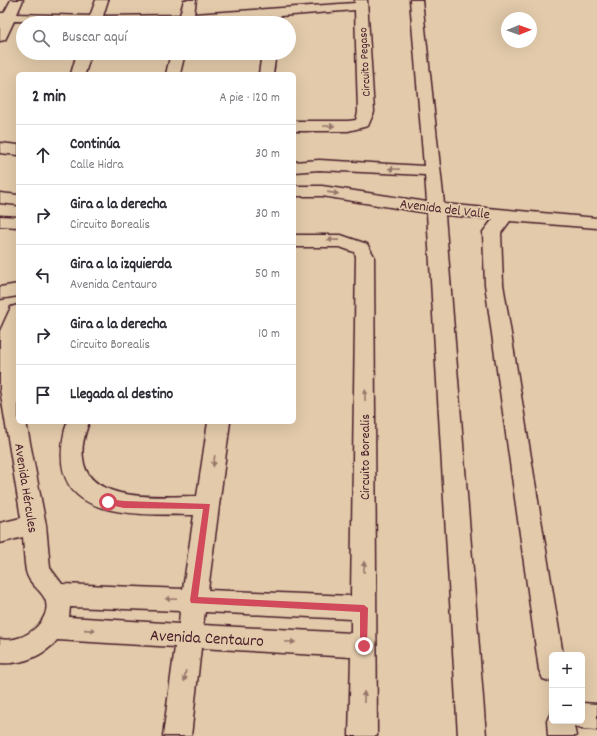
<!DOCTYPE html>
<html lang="es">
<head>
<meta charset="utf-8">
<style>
	:root { --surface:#fff; --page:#f2f2f3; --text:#2b2b33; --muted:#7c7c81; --line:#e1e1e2 }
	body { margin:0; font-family:Dekko,sans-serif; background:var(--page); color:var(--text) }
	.controls { position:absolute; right:12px; bottom:12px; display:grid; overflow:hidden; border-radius:6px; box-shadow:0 4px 16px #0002 }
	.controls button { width:36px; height:36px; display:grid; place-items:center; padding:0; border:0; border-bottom:1px solid var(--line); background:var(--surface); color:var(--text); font:20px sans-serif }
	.compass { position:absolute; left:501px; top:12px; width:36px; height:36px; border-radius:50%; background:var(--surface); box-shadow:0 4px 16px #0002; rotate:89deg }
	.stop { position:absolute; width:12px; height:12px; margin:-9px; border:3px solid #d1495b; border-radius:50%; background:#fff }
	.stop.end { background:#d1495b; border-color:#fff; box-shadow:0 1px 4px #0008 }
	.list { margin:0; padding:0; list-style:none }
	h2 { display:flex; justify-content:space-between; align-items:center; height:52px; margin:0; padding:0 16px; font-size:17px }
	h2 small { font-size:13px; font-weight:400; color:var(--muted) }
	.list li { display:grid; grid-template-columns:26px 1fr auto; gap:12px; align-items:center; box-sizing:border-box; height:60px; padding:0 16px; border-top:1px solid var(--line) }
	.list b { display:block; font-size:15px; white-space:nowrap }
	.list p { margin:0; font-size:13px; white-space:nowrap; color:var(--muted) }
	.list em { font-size:13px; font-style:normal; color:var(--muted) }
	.icon { flex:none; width:22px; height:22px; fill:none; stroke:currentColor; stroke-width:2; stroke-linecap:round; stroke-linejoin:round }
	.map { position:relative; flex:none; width:597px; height:736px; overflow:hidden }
	.search { position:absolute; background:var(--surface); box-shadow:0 4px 16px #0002; left:16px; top:16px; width:280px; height:44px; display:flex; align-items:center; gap:10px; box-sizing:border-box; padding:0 14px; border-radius:22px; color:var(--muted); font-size:15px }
	.panel { position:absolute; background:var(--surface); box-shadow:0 4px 16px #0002; left:16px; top:72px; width:280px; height:352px; border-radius:6px }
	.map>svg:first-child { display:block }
</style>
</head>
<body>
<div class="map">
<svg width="597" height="736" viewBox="0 0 597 736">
	<rect width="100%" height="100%" fill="#e2caaa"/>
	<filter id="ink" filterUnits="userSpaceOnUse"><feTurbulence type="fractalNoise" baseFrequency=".025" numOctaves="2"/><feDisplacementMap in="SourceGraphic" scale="8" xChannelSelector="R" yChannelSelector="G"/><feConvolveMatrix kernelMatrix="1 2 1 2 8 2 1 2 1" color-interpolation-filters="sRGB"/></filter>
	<g filter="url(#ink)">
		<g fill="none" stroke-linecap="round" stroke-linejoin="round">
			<g stroke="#4a1f2b" stroke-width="3">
				<path id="minor" d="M11,0H23L17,14L90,16L96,0H108L103,16L180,15L184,0H196L194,14L355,3V0H367L374,112L368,126L348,131H294V121H348L356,120L358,112L355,10L192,23L14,21L5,40L0,41V13H4Z
					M410,0H422L444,204L597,218V228L510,221L501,233L503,284L563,655H552V682L543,679L539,670L485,284L483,232L493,219L445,215L486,736H458L427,213L322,196H294V186H322L427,202L425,175L319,170L294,172V162L319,160L424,166Z
					M77,53H91L85,74H71Z
					M171,53H185L180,74H166Z
					M262,53H276L273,74H259Z
					M0,143L18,145V155L0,153Z
					M0,193L18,195V205L0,203Z
					M0,216L18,217V227L0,226Z
					M294,235H341L367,244L374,256L377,736H349L351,657L201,648L191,736H163L175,647L57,640C44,656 21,665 0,663V639C6,640 12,640 18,638C33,634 52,616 45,599C40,589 28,583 26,571C24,560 24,548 23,537L0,543V523L21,518L0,389V331L11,307L18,305L16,365L18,376V422H26L46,525L50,568L62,584L183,589L194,515C127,514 39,521 67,422H89C85,434 81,446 83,458C87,505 164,496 197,496L208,422H230L208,590L351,596L356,256L354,252L340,247H294ZM70,607L180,611L179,624L69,617ZM205,612L351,619V633L203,625Z
					M18,284V296L0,299V287Z
					M582,703L597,704V730L582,729L574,726L576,736H548L547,721L551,712L552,711V721H582Z"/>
			</g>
			<use href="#minor" fill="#e2caaa" fill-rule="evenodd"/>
		</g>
		<defs><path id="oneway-solid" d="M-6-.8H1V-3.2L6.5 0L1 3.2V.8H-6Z"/></defs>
		<g fill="#96746a">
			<use href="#oneway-solid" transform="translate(329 126)"/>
			<use href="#oneway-solid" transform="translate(394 169) rotate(-177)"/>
			<use href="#oneway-solid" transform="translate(333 193) rotate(8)"/>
			<use href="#oneway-solid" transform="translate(333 240) rotate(-179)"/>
			<use href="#oneway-solid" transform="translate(365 395) rotate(-90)"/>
			<use href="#oneway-solid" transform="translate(214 461) rotate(98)"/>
			<use href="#oneway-solid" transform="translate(364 567) rotate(-90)"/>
			<use href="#oneway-solid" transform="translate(171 599) rotate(-178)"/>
			<use href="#oneway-solid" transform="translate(90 630) rotate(4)"/>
			<use href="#oneway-solid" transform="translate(290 642) rotate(3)"/>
			<use href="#oneway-solid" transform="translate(185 676) rotate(97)"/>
			<use href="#oneway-solid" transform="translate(364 697) rotate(-90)"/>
		</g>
	</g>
	<path fill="#d1495b" d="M108,499L124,501L210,504L198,597L364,605L368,608L367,648H361L360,646V612L191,603L190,600L203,509L124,508L105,504V500Z"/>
	<g text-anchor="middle" stroke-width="3.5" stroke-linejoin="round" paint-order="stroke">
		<g font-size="12" fill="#4a1f2b" stroke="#e2caaa">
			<text transform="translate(364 62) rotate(-93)" y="4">Circuito Pegaso</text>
		</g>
		<g font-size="14" fill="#4a1f2b" stroke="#e2caaa">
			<text transform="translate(445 208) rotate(7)" y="5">Avenida del Valle</text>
			<text transform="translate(364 457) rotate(-90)" y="5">Circuito Borealis</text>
			<text transform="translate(27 488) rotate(81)" y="5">Avenida Hércules</text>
		</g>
		<g font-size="17" fill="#4a1f2b" stroke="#e2caaa">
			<text transform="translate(207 637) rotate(3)" y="6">Avenida Centauro</text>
		</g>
	</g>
</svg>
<div class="controls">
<button>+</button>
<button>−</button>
</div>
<svg class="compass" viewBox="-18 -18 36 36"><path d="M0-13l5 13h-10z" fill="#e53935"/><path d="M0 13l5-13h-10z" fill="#7c7c81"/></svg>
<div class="stop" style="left:108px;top:502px"></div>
<div class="stop end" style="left:364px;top:646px"></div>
<div class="search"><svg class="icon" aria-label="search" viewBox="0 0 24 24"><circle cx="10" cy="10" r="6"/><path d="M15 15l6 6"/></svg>Buscar aquí</div>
<section class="panel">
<h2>2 min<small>A pie · 120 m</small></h2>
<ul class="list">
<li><svg class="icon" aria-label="ahead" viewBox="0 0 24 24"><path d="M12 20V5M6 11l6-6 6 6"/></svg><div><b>Continúa</b><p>Calle Hidra</p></div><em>30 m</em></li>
<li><svg class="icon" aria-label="right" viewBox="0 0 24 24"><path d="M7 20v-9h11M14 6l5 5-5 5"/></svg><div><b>Gira a la derecha</b><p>Circuito Borealis</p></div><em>30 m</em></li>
<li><svg class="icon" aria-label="left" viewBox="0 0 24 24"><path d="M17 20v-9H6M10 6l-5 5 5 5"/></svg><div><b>Gira a la izquierda</b><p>Avenida Centauro</p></div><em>50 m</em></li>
<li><svg class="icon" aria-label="right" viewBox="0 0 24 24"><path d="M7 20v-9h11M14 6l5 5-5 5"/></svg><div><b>Gira a la derecha</b><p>Circuito Borealis</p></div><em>10 m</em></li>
<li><svg class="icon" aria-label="arrive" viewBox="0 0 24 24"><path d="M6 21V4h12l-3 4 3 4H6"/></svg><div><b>Llegada al destino</b></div></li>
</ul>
</section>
</div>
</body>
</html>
